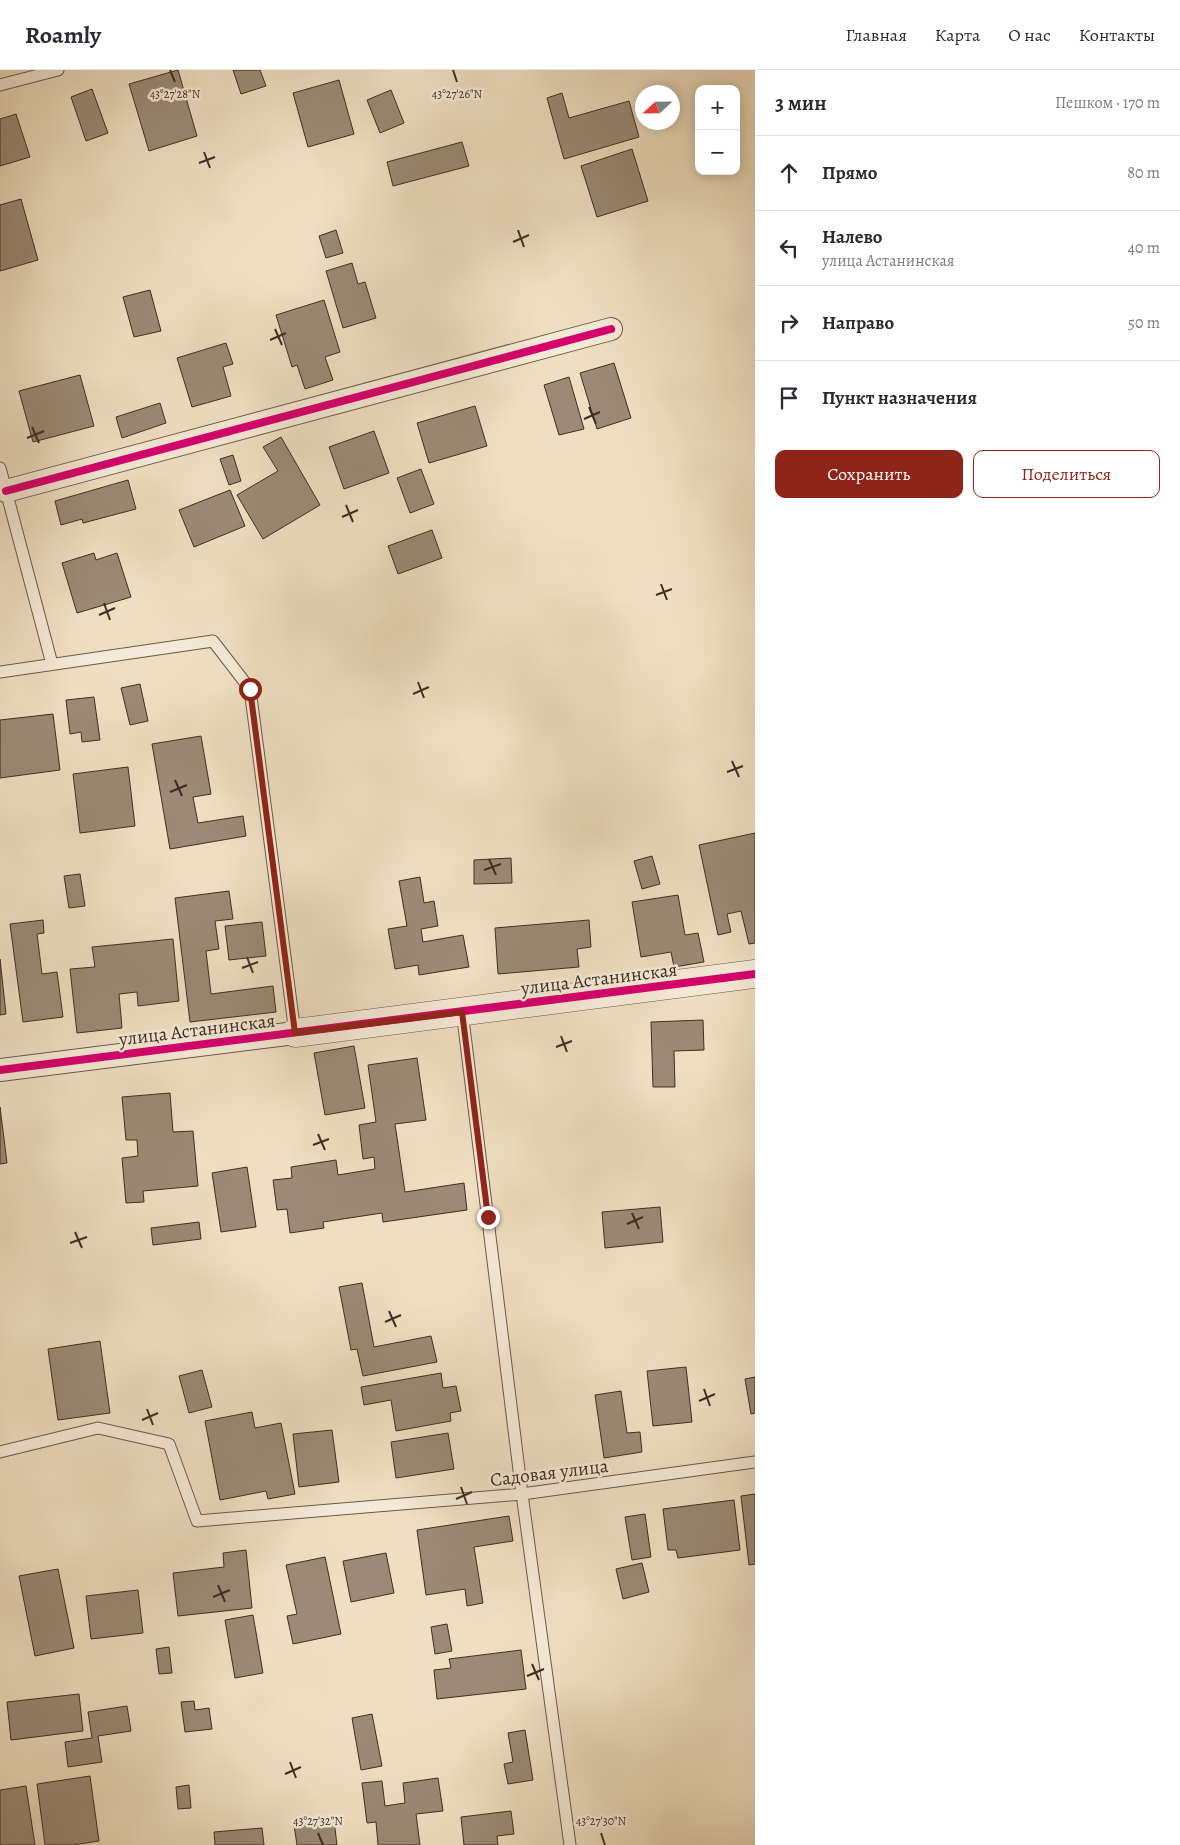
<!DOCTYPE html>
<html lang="ru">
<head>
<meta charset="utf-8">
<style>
	:root { --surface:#fff; --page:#f2f2f3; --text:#2b2b33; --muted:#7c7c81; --line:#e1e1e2; --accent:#8f2418 }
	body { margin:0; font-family:Alegreya,serif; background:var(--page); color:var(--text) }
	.controls { position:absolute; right:15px; top:15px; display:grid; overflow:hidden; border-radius:10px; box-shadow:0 2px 12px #0003 }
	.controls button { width:45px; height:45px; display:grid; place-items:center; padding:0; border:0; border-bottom:1px solid var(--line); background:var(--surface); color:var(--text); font:25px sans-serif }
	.compass { position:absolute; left:635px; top:15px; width:45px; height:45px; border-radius:50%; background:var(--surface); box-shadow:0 2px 12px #0003; rotate:248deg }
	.stop { position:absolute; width:15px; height:15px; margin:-11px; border:4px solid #8f2418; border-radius:50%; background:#fff }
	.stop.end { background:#8f2418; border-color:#fff; box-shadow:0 1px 5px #0008 }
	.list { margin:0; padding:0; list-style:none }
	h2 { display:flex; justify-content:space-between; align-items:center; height:65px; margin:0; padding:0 20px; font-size:21px }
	h2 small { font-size:16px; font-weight:400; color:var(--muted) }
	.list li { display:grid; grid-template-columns:32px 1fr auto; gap:15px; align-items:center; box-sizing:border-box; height:75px; padding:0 20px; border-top:1px solid var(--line) }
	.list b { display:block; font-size:19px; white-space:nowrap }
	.list p { margin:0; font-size:16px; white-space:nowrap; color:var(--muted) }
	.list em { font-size:16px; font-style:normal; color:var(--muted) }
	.actions { display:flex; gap:10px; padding:15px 20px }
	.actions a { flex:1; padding:11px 0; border:1px solid var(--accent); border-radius:10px; text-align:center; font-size:18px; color:var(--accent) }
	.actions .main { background:var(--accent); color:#fff }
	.icon { flex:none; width:28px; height:28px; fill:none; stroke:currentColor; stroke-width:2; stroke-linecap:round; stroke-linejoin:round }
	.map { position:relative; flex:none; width:755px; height:1775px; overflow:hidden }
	header { display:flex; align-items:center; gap:30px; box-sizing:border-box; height:70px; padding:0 25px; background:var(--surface); border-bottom:1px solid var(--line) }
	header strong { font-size:24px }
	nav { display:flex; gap:28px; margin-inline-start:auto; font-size:18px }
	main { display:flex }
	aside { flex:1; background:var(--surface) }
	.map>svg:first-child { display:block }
</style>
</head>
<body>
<header>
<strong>Roamly</strong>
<nav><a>Главная</a><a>Карта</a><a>О нас</a><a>Контакты</a></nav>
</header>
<main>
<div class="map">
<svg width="755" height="1775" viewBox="0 0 755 1775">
	<rect width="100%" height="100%" fill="#efdfc1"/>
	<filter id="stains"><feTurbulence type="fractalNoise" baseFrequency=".004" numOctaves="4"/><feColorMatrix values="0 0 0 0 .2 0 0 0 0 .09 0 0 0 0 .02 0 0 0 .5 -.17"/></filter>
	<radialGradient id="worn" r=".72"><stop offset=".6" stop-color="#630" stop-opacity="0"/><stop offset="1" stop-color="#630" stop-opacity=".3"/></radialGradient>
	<path fill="#9b8a75" stroke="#3f2e23" d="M178,0L197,66L149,81L129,14Z
		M233,0H260L266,16L241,24Z
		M339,10L354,64L308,77L293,23Z
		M92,19L108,63L86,71L71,27Z
		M391,20L404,53L380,63L367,30Z
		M562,23L569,48L629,31L639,67L564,89L547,28Z
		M16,44L30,87L0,96V49Z
		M462,72L469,96L393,116L387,92Z
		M632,79L648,131L597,147L581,96Z
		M21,129L38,190L0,201V135Z
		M336,160L343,183L326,188L319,166Z
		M352,193L358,214L365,212L376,248L343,258L326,201Z
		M150,220L161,261L134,267L123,227Z
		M324,230L340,282L325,287L333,310L305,319L297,295L292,297L276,245Z
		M226,273L233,294L223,297L231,326L192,337L177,288Z
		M614,293L631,348L597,359L580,303Z
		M80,305L94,356L33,372L19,321Z
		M569,307L584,359L559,365L544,315Z
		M160,333L166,353L122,368L116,347Z
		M475,336L487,376L429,393L417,353Z
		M374,361L389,403L344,419L329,377Z
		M281,367L320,435L263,469L237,425L278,401L263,377Z
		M233,385L241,411L229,415L220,389Z
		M421,399L434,434L410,443L397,408Z
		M128,410L136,439L83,453L82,449L61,455L55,431Z
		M230,420L245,456L194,477L179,440Z
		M432,460L442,488L398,504L388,476Z
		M94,483L96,490L117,483L131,527L77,543L62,493Z
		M140,614L148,651L130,655L121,618Z
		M94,627L100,670L82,672L81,662L70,664L66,630Z
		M53,644L60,700L0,708V650Z
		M201,666L211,724L193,727L198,753L243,746L246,766L170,779L152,674Z
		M128,697L135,756L80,763L73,704Z
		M755,763V873L749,874L741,841L727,844L731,862L718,865L699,775Z
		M652,786L660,814L642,819L634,791Z
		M511,788L512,813L474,814V790Z
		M80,804L85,836L69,838L64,806Z
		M420,807L424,833L434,831L438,856L421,859L423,872L463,865L469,897L419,905L418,895L395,899L388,859L407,856L399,811Z
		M229,821L233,849L215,851L219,879L206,881L211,924L273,916L276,942L190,952L175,828Z
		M678,825L685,865L698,863L704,892L674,897L671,882L641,887L632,832Z
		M43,850L44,863L37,864L42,904L57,902L63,947L23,952L10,854Z
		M589,850L591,877L577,879L579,897L498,904L495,858Z
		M262,852L266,886L229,890L225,856Z
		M173,869L179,931L138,936L137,922L119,924L122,958L77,963L70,899L95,897L92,877Z
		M0,889L6,944L0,945Z
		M703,950L704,980L674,981L675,1017H653L651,952Z
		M354,976L365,1038L325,1045L314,983Z
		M417,988L426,1050L395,1054L405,1122L464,1113L467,1140L383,1152L382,1143L323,1152L324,1158L290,1163L287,1139L277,1140L273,1110L292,1108L291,1097L336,1090L338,1105L375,1099L374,1087L363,1089L359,1055L376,1052L368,995Z
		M170,1023L173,1062L193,1061L198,1116L143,1121L144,1132L126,1133L122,1088L138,1086L137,1070H126L122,1027Z
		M0,1037L7,1093L0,1094Z
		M247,1097L256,1157L221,1162L212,1103Z
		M660,1137L663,1172L605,1178L602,1142Z
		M199,1152L201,1169L153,1175L151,1158Z
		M362,1213L374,1277L431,1266L437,1292L363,1306L357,1279L351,1280L339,1217Z
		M100,1271L110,1343L58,1350L48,1279Z
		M686,1297L692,1352L653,1356L647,1301Z
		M202,1300L212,1337L189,1343L179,1306Z
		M441,1303L443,1318L456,1316L461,1341L450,1343L451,1351L396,1361L391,1330L364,1335L361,1317Z
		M755,1307V1343L751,1344L745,1309Z
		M621,1321L627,1363L640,1362L642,1382L604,1388L595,1325Z
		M252,1342L255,1358L281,1353L295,1424L268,1429L266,1421L220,1430L205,1351Z
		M332,1360L339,1412L299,1417L293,1364Z
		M448,1363L454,1399L396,1408L391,1372Z
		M755,1424V1494L749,1495L741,1426Z
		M734,1430L740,1480L678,1488L676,1480H668L663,1439Z
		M645,1444L651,1487L632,1490L625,1447Z
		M509,1446L513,1471L474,1477L483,1533L467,1536L465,1519L426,1525L417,1460Z
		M246,1480L252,1538L178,1546L173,1503L224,1497L223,1483Z
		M386,1483L394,1523L351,1532L343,1491Z
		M325,1487L341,1564L293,1574L287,1546L297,1544L286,1495Z
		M642,1493L649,1522L623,1529L616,1499Z
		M58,1499L74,1578L35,1586L19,1506Z
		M138,1520L143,1563L91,1569L86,1526Z
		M253,1545L263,1603L235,1608L225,1550Z
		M447,1554L452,1581L435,1584L431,1557Z
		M169,1577L172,1603L159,1604L156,1579Z
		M521,1580L526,1619L437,1629L434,1600L451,1598L449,1589Z
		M79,1624L83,1661L11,1670L7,1632Z
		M194,1631L195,1640L209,1638L212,1659L185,1662L181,1632Z
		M127,1636L131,1661L98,1666L102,1692L68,1697L65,1672L92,1668L88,1642Z
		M372,1644L382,1696L361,1700L352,1648Z
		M525,1660L533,1710L508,1714L504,1694L513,1692L508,1663Z
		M90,1706L99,1771L73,1775H45L37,1714Z
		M438,1708L443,1741L416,1744L420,1775H378L376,1752L367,1753L362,1713L382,1711L385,1736L405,1733L403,1713Z
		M189,1715L191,1738L178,1739L176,1717Z
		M26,1716L35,1775H0V1720Z
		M511,1741L514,1764L497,1766L498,1775H464L461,1747Z
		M334,1750L337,1775H297L294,1755Z
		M262,1758L264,1775H215L214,1762Z"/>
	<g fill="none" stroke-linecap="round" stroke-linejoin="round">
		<g stroke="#6b5a4a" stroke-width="13">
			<path id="service" d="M0,15L58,0
				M0,398L52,594
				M0,602L213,571L250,619L295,963
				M462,941L522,1424L570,1775
				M0,1382L98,1358L169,1374L197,1451L522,1424L755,1392"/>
		</g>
		<g stroke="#6b5a4a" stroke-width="24">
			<path id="minor" d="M6,421L611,259
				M0,1000L295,963"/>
		</g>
		<g stroke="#6b5a4a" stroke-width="29">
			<path id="tertiary" d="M295,963L755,904"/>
		</g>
		<use href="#service" stroke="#f5ead7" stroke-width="11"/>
		<use href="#minor" stroke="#f5ead7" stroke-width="22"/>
		<use href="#tertiary" stroke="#f5ead7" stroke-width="28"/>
		<g stroke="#f5ead7" stroke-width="11">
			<path id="cycleway" d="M6,421L611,259
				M0,1000L755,904"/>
		</g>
		<use href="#cycleway" stroke="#d6006c" stroke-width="8"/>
	</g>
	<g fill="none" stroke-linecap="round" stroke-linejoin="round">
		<path stroke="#8f2418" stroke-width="6" d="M250,619L295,963L462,942L488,1147"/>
	</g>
	<path fill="none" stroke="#3f2e23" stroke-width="2" d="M170,0L175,12M453,0L457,12M204,82L210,98M199,93L215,87M518,160L524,177M513,172L529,165M275,259L282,275M270,270L286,263M589,337L596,354M584,349L600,342M32,357L39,373M27,368L44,361M346,435L353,452M342,447L358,440M661,514L667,530M656,525L672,519M104,533L110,550M99,545L115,538M418,612L424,628M413,624L429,617M732,691L739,707M727,702L743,696M175,710L182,726M170,722L187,715M489,789L496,805M484,800L501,794M247,887L253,903M242,898L258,892M561,966L567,982M556,977L572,971M318,1064L325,1080M313,1075L329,1069M632,1143L639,1159M627,1154L643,1147M75,1162L82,1178M70,1173L87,1167M389,1241L396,1257M385,1252L401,1245M704,1319L710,1336M699,1331L715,1324M147,1339L153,1355M142,1350L158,1343M461,1417L467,1434M456,1429L472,1422M218,1515L225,1532M213,1527L230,1520M532,1594L539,1610M527,1606L544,1599M290,1692L296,1708M285,1704L301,1697M318,1763L323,1775M601,1763L605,1775"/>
	<g text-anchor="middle" stroke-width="5" stroke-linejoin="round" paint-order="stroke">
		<g font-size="19" fill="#3f2e23" stroke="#f5ead7">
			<text transform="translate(599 908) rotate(-7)" y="7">улица Астанинская</text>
			<text transform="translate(197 959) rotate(-7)" y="7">улица Астанинская</text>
			<text transform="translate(549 1402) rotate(-7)" y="7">Садовая улица</text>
		</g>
	</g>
	<g font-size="12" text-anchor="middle" fill="#3f2e23" stroke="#f5ead7" stroke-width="5" stroke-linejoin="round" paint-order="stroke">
		<text x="175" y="28">43°27'28"N</text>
		<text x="457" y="28">43°27'26"N</text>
		<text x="318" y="1755">43°27'32"N</text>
		<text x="601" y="1755">43°27'30"N</text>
	</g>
	<rect width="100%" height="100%" filter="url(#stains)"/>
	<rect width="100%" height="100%" fill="url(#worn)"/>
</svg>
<div class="controls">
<button>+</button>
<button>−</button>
</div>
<svg class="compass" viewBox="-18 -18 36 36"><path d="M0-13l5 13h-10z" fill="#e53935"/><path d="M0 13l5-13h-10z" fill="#7c7c81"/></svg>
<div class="stop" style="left:250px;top:619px"></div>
<div class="stop end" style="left:488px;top:1147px"></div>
</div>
<aside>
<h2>3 мин<small>Пешком · 170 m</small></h2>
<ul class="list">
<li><svg class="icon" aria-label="ahead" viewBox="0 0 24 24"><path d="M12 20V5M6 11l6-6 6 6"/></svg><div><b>Прямо</b></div><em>80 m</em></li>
<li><svg class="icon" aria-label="left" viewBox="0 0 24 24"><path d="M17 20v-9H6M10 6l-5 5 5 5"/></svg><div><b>Налево</b><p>улица Астанинская</p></div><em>40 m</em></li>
<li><svg class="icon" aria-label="right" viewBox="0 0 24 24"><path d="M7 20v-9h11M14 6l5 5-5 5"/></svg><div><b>Направо</b></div><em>50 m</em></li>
<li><svg class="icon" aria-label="arrive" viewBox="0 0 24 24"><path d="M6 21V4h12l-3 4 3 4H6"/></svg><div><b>Пункт назначения</b></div></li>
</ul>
<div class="actions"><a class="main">Сохранить</a><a>Поделиться</a></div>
</aside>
</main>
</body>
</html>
